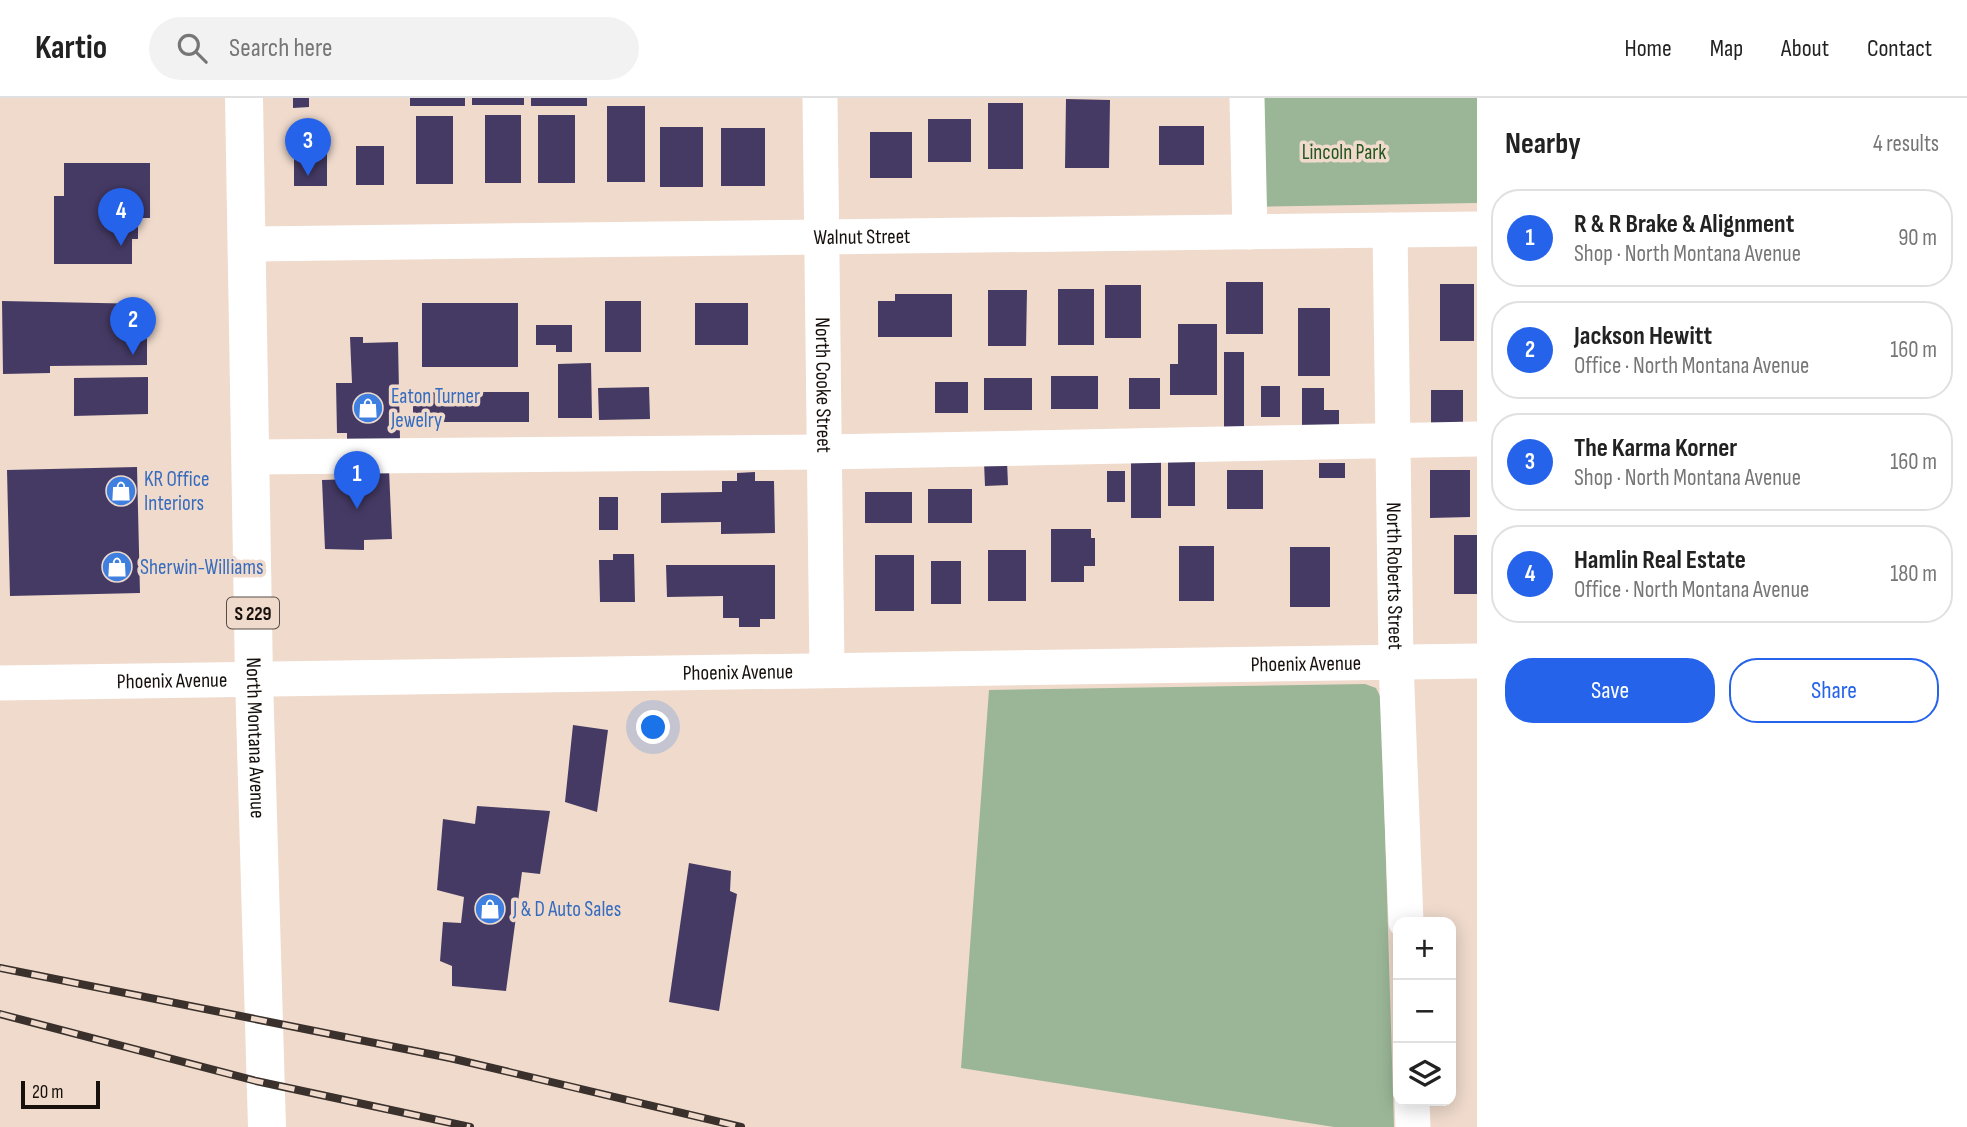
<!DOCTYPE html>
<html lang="en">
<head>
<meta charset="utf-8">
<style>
	:root { --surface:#fff; --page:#f2f2f2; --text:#222; --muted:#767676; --line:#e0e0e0; --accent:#2563eb }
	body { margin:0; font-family:"Sofia Sans Condensed",sans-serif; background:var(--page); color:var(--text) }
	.controls { position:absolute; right:21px; bottom:21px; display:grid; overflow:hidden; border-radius:14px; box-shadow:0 4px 18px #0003 }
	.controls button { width:63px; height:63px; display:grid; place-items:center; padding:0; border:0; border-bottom:2px solid var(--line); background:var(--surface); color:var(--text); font:35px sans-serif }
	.scale { position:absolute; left:21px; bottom:18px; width:79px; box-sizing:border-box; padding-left:7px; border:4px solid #17100c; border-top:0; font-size:19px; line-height:24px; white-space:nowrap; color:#17100c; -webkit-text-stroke:5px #efdacc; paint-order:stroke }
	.you { position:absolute; left:654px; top:630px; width:24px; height:24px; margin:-18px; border:5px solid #fff; border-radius:50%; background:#1a73e8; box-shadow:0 0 0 10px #1a73e833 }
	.badge { display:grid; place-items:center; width:46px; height:46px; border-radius:50%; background:var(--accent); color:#fff; font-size:23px; font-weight:700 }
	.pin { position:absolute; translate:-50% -58px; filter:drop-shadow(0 2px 4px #0008) }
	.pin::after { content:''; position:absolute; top:37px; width:24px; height:21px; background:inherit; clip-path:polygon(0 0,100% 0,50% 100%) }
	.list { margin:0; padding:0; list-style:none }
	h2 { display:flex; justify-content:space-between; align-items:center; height:91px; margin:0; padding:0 28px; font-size:30px }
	h2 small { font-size:23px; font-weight:400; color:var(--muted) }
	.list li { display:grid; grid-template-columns:46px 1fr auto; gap:21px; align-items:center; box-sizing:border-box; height:98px; margin:0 14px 14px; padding:0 14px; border:2px solid var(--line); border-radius:28px }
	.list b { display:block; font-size:26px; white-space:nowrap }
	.list p { margin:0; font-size:23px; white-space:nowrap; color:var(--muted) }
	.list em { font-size:23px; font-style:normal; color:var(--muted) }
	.actions { display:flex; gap:14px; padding:21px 28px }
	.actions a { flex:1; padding:16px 0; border:2px solid var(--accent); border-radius:28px; text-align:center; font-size:24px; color:var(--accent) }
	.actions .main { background:var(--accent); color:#fff }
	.icon { flex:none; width:38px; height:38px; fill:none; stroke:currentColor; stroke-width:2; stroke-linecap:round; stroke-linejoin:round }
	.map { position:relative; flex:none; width:1477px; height:1029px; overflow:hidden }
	header { display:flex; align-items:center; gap:42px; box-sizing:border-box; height:98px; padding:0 35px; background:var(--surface); border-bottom:2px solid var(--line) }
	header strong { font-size:33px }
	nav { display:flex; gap:38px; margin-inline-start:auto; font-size:24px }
	.search { width:490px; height:63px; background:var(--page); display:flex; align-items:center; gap:18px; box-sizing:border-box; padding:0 24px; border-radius:38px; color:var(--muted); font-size:26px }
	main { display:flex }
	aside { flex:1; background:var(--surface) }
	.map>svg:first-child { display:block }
</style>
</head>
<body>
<header>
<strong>Kartio</strong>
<div class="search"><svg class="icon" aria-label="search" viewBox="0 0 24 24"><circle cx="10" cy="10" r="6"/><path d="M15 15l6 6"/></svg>Search here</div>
<nav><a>Home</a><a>Map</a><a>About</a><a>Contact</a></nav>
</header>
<main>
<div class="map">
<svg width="1477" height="1029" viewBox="0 0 1477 1029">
	<rect width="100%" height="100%" fill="#efdacc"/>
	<path fill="#9bb697" d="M1239,0H1477V105L1243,109Z
		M1365,586L1376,590L1381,600L1394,1029H1334L961,970L989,592Z"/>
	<path fill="#453a64" d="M293,0H309V9L293,10Z
		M410,0H465V8H410Z
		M472,0H524V7H472Z
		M531,0H587V8H531Z
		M1066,1L1110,2L1109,70H1065Z
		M988,5H1023V71H988Z
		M607,8H645V84H607Z
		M485,17H521V85H485Z
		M538,17H575V85H538Z
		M416,18H453V86H416Z
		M928,21H971V64H928Z
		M1159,28H1204V67H1159Z
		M660,29H703V89H660Z
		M721,30H765V88H721Z
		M870,34H912V80H870Z
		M356,48H384V87H356Z
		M294,52H327V88H294Z
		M64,65H150V120H138V141H132V166H54V98H64Z
		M1226,184H1263V236H1226Z
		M1440,186H1474V243H1440Z
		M1105,187H1141V240H1105Z
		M1058,191H1094V247H1058Z
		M988,192H1027L1026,248H988Z
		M895,196H952V239H878V203H895Z
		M2,203L147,206V267L50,268V275L3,276Z
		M605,203H641V254H605Z
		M422,205H518V269H422Z
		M695,205H748V247H695Z
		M1298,210H1330V278H1298Z
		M1178,226H1217V297H1170V266H1178Z
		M536,227H572V254H556V247H536Z
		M350,239H363V245L398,244L400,342L347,343V335H337L336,285H352Z
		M1224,254H1244V332H1224Z
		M591,265L592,320H558V266Z
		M1051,278H1098V311H1051Z
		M148,279V316L74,318V280Z
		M984,280H1032V312H984Z
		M1129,280H1160V311H1129Z
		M935,284H968V315H935Z
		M1261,288H1280V319H1261Z
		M649,289L650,321L599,322L598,290Z
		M1302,290H1324V312H1339V334H1302Z
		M1431,292H1463V332H1431Z
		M413,294H529V324H413Z
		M1131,360H1161V420H1131Z
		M1168,360H1195V408H1168Z
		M1007,363L1008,387L985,388L984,364Z
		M1319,365H1345V380H1319Z
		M137,369L140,495L10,498L7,372Z
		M389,372L392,441L364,442V452L325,451L322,382L353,381V374Z
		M1227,372H1263V411H1227Z
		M1430,372H1470V419L1430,420Z
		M1107,373H1125V404H1107Z
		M755,374V383H774L775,435L721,436V424L661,425V395L722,394V383H737V375Z
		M928,391H972V425H928Z
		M865,394H912V425H865Z
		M599,399H618V432H599Z
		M1051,431H1091V440H1095V468H1084V484H1051Z
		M1454,437H1477V496H1454Z
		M1179,448H1214V503H1179Z
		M1290,449H1330V509H1290Z
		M988,452H1026V503H988Z
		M613,456H634L635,504H600L599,462H613Z
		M875,457H914V513H875Z
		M931,463H961V506H931Z
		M666,467H775V521H760V529H739V520H723V498L667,499Z
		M573,627L608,632L597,714L565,704Z
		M477,708L550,713L540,776L522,774L506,893L452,888V868L440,863L443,824L461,825L464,799L437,792L443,721L475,726Z
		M689,765L731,773L730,793L737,796L719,913L669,904Z"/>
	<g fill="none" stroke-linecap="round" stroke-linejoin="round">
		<g stroke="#fff" stroke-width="35">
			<path id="s1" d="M820,0L827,572"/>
			<path d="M1247,0L1250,134"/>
			<path id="s2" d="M1390,132L1396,564L1406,824"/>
			<path id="s3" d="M248,146L1477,131"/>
			<path d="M251,359L824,354L1477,341"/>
			<path id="s4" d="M0,585L1477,563"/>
			<path d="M1412,1003L1413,1029"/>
		</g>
		<path stroke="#fff" stroke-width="38" id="s5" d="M244,0L254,580L267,1029"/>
		<g stroke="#3b312c" stroke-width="8">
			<path id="rail" d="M0,870L450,960L741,1029
				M0,916L256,983L470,1029"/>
		</g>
		<use href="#rail" stroke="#efdacc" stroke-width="5" stroke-dasharray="16" stroke-linecap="butt"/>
	</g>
	<defs>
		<g id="shop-disc" transform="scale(1.575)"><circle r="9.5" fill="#3f7fe0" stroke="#efdacc"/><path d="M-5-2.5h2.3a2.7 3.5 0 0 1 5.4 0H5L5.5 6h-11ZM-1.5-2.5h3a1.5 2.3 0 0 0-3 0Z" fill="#fff"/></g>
	</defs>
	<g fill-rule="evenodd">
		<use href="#shop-disc" x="368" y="310"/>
		<use href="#shop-disc" x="121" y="393"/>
		<use href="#shop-disc" x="117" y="469"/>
		<use href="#shop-disc" x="490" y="811"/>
	</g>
	<g text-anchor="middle" stroke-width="7" stroke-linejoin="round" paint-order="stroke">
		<rect fill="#efdacc" stroke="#584d46" stroke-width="2" x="227" y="499.5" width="52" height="31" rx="5"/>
		<g font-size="19" font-weight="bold" fill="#17100c">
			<text x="253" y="522">S 229</text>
		</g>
		<g font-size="21" fill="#22551f" stroke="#efdacc">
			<text x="1344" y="61">Lincoln Park</text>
		</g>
		<g font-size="21" fill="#17100c" stroke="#efdacc">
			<text dy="7" stroke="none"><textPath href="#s3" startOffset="614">Walnut Street</textPath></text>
			<text dy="7" stroke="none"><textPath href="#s1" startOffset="287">North Cooke Street</textPath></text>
			<text dy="7" stroke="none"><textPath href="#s2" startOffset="346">North Roberts Street</textPath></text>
			<text dy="7" stroke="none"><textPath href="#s4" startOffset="1306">Phoenix Avenue</textPath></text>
			<text dy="7" stroke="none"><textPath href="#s4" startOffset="738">Phoenix Avenue</textPath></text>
			<text dy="7" stroke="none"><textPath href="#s4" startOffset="172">Phoenix Avenue</textPath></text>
			<text dy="7" stroke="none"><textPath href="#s5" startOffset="640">North Montana Avenue</textPath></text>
		</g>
		<g font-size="21" fill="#366cbe" stroke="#efdacc" text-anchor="start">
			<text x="391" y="305">Eaton Turner<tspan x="391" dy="24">Jewelry</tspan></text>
			<text x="144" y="388">KR Office<tspan x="144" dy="24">Interiors</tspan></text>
			<text x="140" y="476">Sherwin-Williams</text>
			<text x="513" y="818">J &amp; D Auto Sales</text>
		</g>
	</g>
</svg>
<div class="controls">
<button>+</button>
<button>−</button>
<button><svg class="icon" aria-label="layers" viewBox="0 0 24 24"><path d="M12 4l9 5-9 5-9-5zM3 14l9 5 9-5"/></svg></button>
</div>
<div class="scale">20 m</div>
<div class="you"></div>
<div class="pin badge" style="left:357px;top:411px">1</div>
<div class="pin badge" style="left:133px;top:257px">2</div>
<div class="pin badge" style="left:308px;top:78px">3</div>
<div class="pin badge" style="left:121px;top:148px">4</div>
</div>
<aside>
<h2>Nearby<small>4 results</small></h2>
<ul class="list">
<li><span class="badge">1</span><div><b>R &amp; R Brake &amp; Alignment</b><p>Shop · North Montana Avenue</p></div><em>90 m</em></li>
<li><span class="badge">2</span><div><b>Jackson Hewitt</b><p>Office · North Montana Avenue</p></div><em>160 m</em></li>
<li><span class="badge">3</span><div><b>The Karma Korner</b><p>Shop · North Montana Avenue</p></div><em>160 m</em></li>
<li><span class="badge">4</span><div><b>Hamlin Real Estate</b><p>Office · North Montana Avenue</p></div><em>180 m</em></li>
</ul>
<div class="actions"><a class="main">Save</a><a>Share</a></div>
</aside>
</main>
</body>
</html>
